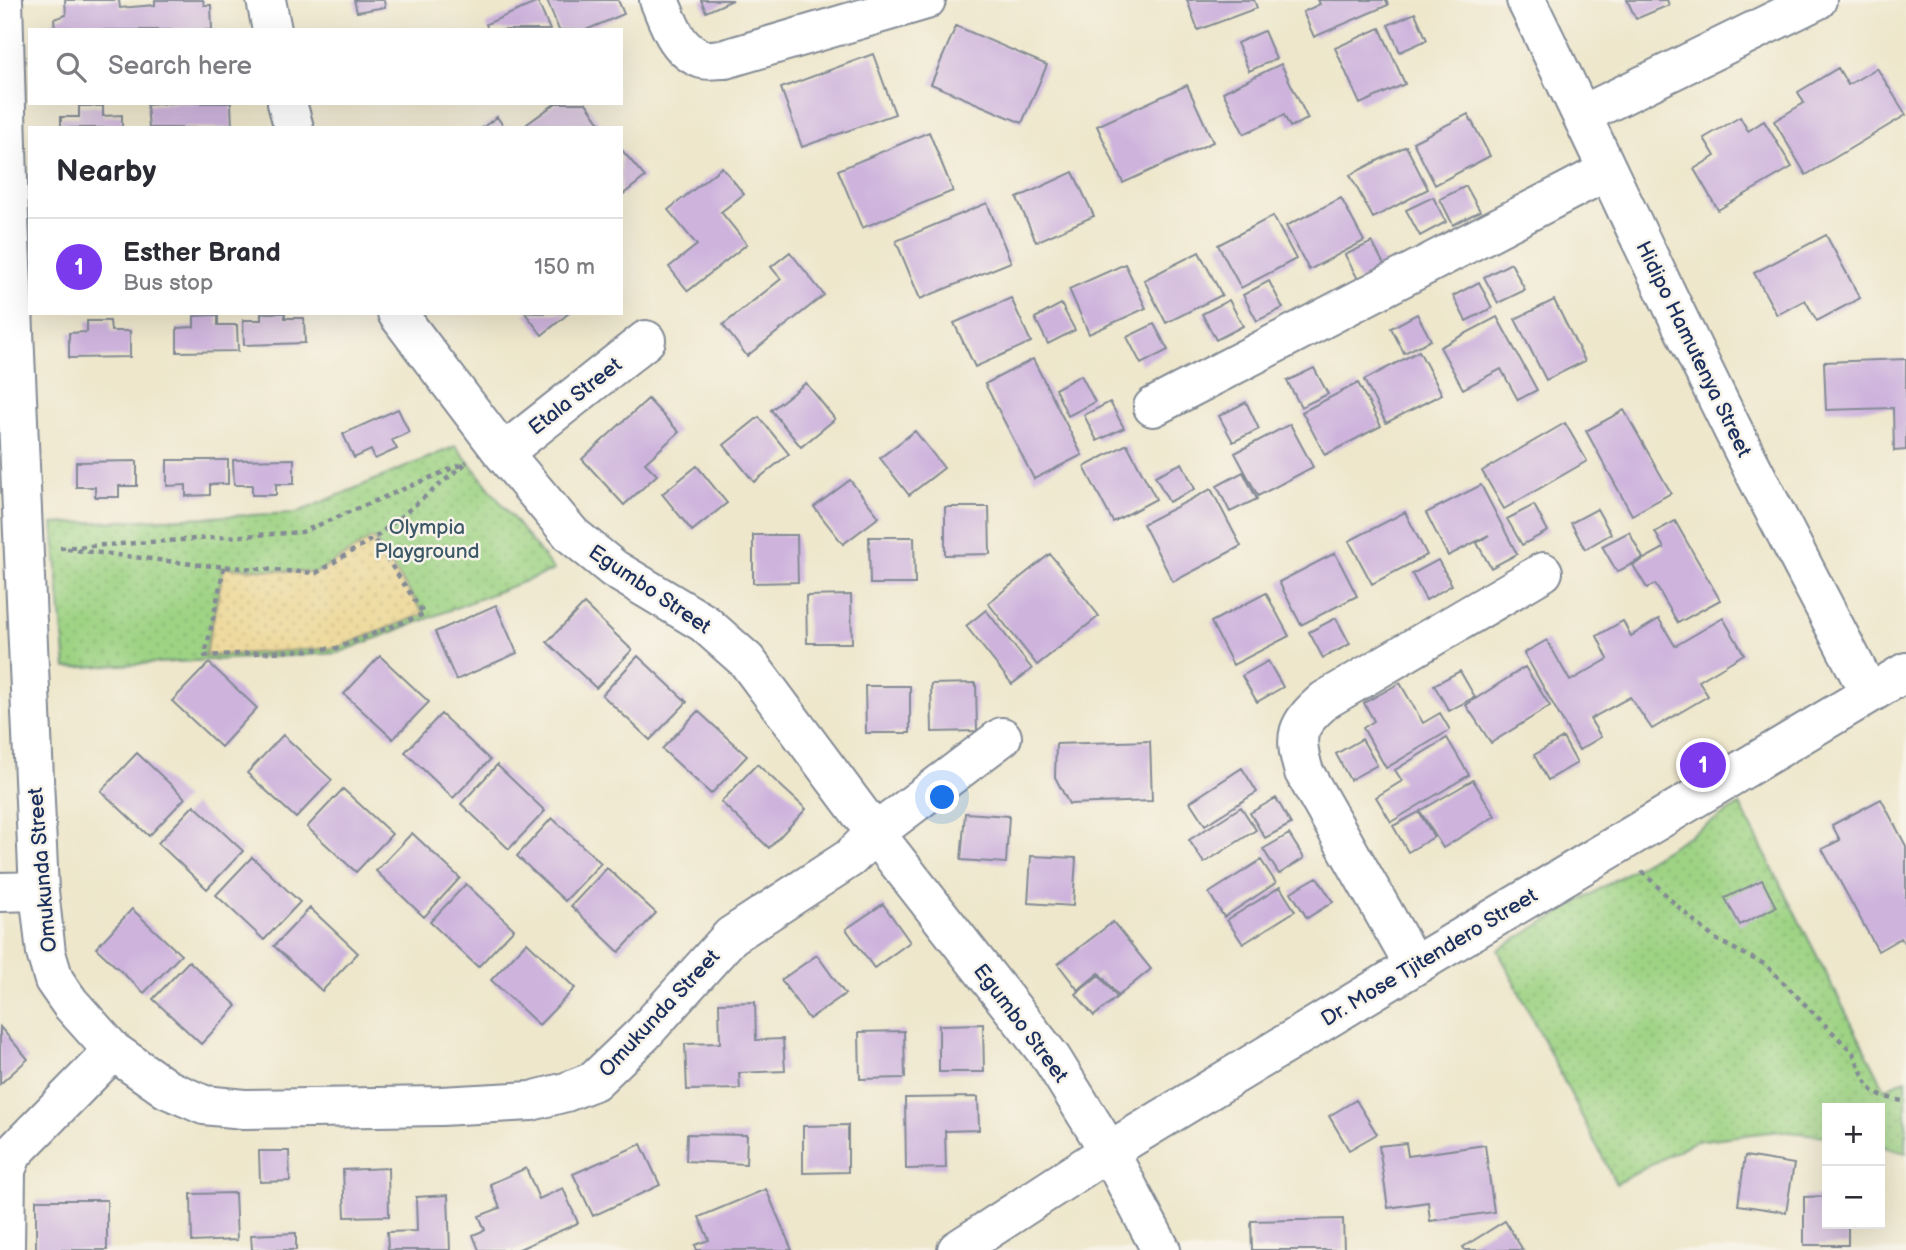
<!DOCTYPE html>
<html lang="en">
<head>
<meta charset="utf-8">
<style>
	:root { --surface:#fff; --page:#f2f2f3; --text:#2b2b33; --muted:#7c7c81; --line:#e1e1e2; --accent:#7c3aed }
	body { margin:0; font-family:"Balsamiq Sans",sans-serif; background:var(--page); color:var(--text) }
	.controls { position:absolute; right:21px; bottom:21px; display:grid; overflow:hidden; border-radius:0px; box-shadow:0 7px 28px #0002 }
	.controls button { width:63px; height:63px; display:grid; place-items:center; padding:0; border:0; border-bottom:2px solid var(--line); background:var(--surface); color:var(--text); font:35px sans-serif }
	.you { position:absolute; left:943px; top:798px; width:24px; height:24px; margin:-18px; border:5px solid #fff; border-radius:50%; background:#1a73e8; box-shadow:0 0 0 10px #1a73e833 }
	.badge { display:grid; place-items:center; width:46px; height:46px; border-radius:50%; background:var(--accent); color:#fff; font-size:23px; font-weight:700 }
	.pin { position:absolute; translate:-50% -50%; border:4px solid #fff; box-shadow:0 2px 7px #0006 }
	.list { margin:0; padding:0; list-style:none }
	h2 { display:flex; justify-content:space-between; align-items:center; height:91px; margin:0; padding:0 28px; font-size:30px }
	h2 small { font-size:23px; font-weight:400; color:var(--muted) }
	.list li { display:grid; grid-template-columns:46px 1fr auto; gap:21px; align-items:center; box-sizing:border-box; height:98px; padding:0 28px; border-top:2px solid var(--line) }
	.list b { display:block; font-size:26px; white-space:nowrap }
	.list p { margin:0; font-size:23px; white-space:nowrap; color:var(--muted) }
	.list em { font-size:23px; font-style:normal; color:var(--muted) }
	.icon { flex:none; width:38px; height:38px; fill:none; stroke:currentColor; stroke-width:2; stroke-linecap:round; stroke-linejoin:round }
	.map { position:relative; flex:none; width:1906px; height:1250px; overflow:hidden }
	.search { position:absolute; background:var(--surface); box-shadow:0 7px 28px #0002; left:28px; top:28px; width:595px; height:77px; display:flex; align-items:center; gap:18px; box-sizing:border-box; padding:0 24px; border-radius:0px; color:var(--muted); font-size:26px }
	.panel { position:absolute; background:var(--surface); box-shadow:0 7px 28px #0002; left:28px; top:126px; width:595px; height:189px; border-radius:0px }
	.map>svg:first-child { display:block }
</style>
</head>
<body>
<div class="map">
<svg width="1906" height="1250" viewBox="0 0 1906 1250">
	<defs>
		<pattern id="green-dots" width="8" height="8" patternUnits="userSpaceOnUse" patternTransform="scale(1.75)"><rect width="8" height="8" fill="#9ed384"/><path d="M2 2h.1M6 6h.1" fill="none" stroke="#88b574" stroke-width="1.8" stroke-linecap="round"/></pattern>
		<pattern id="sand-dots" width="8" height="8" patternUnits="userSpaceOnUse" patternTransform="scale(1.75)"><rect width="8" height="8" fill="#eeda9e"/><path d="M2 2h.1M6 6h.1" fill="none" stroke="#ccbb8a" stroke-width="1.8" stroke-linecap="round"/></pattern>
	</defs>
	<rect width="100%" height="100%" fill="#f7f3e8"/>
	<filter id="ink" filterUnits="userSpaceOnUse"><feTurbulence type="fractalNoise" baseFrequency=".0143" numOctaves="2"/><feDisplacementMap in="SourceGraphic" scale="14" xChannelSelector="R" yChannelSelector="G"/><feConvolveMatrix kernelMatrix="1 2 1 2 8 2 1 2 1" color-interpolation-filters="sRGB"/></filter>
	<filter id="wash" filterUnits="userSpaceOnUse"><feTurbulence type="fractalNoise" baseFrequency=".00686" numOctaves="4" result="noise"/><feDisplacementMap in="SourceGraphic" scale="28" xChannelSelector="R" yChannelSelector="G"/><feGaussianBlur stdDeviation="1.57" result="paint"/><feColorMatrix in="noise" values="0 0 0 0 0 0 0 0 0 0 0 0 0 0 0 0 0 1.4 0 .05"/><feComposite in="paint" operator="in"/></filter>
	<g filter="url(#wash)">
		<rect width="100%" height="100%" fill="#eee7cc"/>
		<path fill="url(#green-dots)" stroke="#5c8171" stroke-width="2" d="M456,446L554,570L338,653L66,668L53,524L296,513Z
			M1740,805L1885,1089L1906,1079V1153L1880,1146V1108H1827V1136L1778,1131L1695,1141L1616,1184L1498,950Z"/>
		<path fill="url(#sand-dots)" stroke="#84847e" stroke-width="2" d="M373,538L424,614L337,648L205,656L224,567L316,573Z"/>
		<g id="blocks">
			<path fill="#ceb4dd" d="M65,0H119L120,8L155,5V0H203L204,5H211L212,30H55L54,19L66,15Z
				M354,0H384L385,7L357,12Z
				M547,0H618L624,14L586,30H559Z
				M701,0H733L706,12Z
				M1187,0H1254L1257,8L1198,30Z
				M1318,0H1386L1388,5L1314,37L1303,12L1320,4Z
				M1627,0H1667L1669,5L1636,19Z
				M538,2L550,30H488L486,24Z
				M1415,13L1427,40L1400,52L1388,25Z
				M956,26L1047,65L1022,123L931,84Z
				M1380,28L1405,84L1360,104L1335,48Z
				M1264,31L1276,59L1249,71L1237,43Z
				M873,54L895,114L802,147L781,88Z
				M1281,64L1308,119L1290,127L1284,115L1244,134L1223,92Z
				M1838,68L1848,85L1877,68L1906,115L1806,175L1774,121L1804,103L1798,92Z
				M1187,85L1213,142L1123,183L1097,126Z
				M175,103H231L232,128H149L147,105Z
				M556,103H586L603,127L530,128L527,124Z
				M79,106H103V116L122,115V128H61V117H79Z
				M1468,114L1490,156L1435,185L1413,142Z
				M497,117L505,128H482Z
				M1740,117L1748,131L1764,121L1792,167L1718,210L1694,169L1715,156L1704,138Z
				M929,132L953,191L862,228L838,170Z
				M1406,146L1428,189L1373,218L1350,175Z
				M621,149L645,177L621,196Z
				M722,167L744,194L721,212L747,244L688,291L669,267L697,245L668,210Z
				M1073,172L1094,216L1036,242L1017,198Z
				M1466,186L1480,211L1453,225L1440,199Z
				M1433,197L1446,222L1420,236L1406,210Z
				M1341,198L1364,241L1309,270L1286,226Z
				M987,203L1011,262L920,299L896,241Z
				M1273,216L1296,259L1241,288L1218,245Z
				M1826,235L1860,298L1817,321L1805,300L1777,315L1754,273Z
				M1372,242L1386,268L1359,281L1345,255Z
				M790,252L824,295L747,356L723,325L781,279L771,267Z
				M1199,252L1222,295L1166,323L1144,280Z
				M1511,263L1525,290L1498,303L1484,277Z
				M1125,264L1146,308L1089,334L1069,289Z
				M1269,281L1283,308L1257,321L1243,295Z
				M1479,282L1492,308L1466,321L1453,296Z
				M1011,298L1031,342L975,367L954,323Z
				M1229,300L1243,326L1216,340L1202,314Z
				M1554,300L1585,361L1546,380L1515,319Z
				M1061,304L1075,330L1048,344L1035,318Z
				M261,313H285V318H304L305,343L244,345L243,320H261Z
				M525,313H569L542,335Z
				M1417,314L1431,340L1404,353L1391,328Z
				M218,315V325H237L238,351L177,352V328L194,327V316Z
				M1497,317L1537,390L1518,400L1501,369L1463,389L1440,347Z
				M87,321H110L111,331H130V357L69,358V333L87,332Z
				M1154,324L1168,350L1141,364L1127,337Z
				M1419,351L1442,394L1386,423L1364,380Z
				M1033,359L1082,455L1034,479L985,384Z
				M1906,359V450L1894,451L1893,408L1826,410L1824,362Z
				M1314,368L1328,394L1301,407L1287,381Z
				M1081,375L1095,402L1068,416L1055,389Z
				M806,383L835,419L801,447L771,410Z
				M1358,383L1381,426L1325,455L1302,412Z
				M648,399L679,432L645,463L657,475L624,505L582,459Z
				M1110,402L1124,428L1097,441L1084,415Z
				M1246,402L1259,429L1233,442L1219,416Z
				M398,409L409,432L392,440L397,449L375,459L371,450L354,458L343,434Z
				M1624,410L1671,493L1632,515L1586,431Z
				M759,417L789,454L754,482L724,445Z
				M1565,423L1587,461L1504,509L1482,471Z
				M1290,424L1313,467L1258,496L1235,453Z
				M915,431L944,468L909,495L880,458Z
				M1127,444L1156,499L1113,522L1084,467Z
				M294,459V484H276V495H252V485H234L233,460Z
				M167,460H228V484H210V495L186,496V485L167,486Z
				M137,461V486H119V497H95V487H76V462Z
				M1182,463L1195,489L1169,502L1155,476Z
				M697,466L727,503L692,531L662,494Z
				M1243,472L1257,499L1230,512L1217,486Z
				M850,480L879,517L843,544L814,507Z
				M1481,485L1517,554L1491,568L1477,543L1489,535L1448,556L1426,513Z
				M1211,489L1241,546L1173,582L1143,524Z
				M1534,505L1548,531L1522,545L1507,519Z
				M945,507H989L990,554L945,555Z
				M1597,509L1611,534L1585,549L1571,523Z
				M1405,512L1427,555L1372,584L1349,541Z
				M1675,521L1720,600L1678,623L1655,584L1647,588L1633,565L1664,548L1655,532Z
				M1629,532L1643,558L1617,572L1602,546Z
				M753,535H797L798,582L753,583Z
				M869,537H914L915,584H870Z
				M1335,553L1357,596L1301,625L1279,582Z
				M1050,554L1099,616L1037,665L988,603Z
				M1438,560L1452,585L1426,600L1412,574Z
				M1266,593L1289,636L1233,665L1211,622Z
				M851,595L852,643H807L806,596Z
				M584,604L632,650L596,688L547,642Z
				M496,605L517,653L456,680L435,632Z
				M986,610L1032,669L1012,684L966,626Z
				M1336,618L1350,644L1323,658L1309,632Z
				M1723,618L1744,654L1699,681L1708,696L1652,729L1630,697L1590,719L1601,737L1579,750L1524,653L1547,640L1570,681L1608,659L1597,636L1623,621L1631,636L1659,619L1675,646Z
				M380,656L429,702L393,739L344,694Z
				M638,656L687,702L650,740L602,695Z
				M1268,661L1283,687L1257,702L1242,676Z
				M209,663L257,708L221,747L172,701Z
				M1525,667L1550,706L1491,743L1466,705Z
				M1460,671L1475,697L1449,711L1434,685Z
				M976,683L977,731L932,732L931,684Z
				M1400,683L1423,723L1440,713L1450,730L1386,768L1363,728L1374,721L1364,703Z
				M865,686H910V733H866Z
				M698,711L747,756L711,794L662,749Z
				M441,714L490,760L453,798L405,752Z
				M283,735L332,780L296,818L247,773Z
				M1447,738L1469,775L1391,822L1376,797L1402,781L1395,770Z
				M1563,738L1577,763L1548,780L1534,755Z
				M1362,739L1377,765L1350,780L1336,754Z
				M1150,741L1152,801L1069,804L1055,777L1056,744Z
				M137,753L185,798L149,836L101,791Z
				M757,764L806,809L769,848L721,802Z
				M497,765L545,811L509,849L461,804Z
				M1242,768L1257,792L1205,825L1190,802Z
				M1473,780L1495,816L1443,848L1420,811Z
				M343,789L392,834L356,872L307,827Z
				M1276,798L1291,824L1265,838L1250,813Z
				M1881,799L1906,846V946L1901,938L1878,951L1822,849L1840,840L1832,825Z
				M194,805L243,851L207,889L158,843Z
				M1241,807L1256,830L1204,863L1189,840Z
				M1419,812L1434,837L1408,852L1393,826Z
				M965,813L1009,816L1006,863L961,860Z
				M552,818L601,863L565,901L517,856Z
				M412,833L460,878L424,917L376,871Z
				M1289,834L1304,858L1279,874L1263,849Z
				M1031,856L1076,858L1073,906L1028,903Z
				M252,857L300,902L264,940L216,895Z
				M1261,860L1276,883L1224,917L1209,893Z
				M607,868L656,913L619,952L571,906Z
				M1317,877L1333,902L1307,918L1291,892Z
				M1762,880L1776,907L1740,925L1725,898Z
				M466,884L514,929L478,967L430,922Z
				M1280,887L1295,911L1243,944L1227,920Z
				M883,904L910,942L874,968L846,929Z
				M310,908L358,953L322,991L274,946Z
				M132,909L181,955L144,993L96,948Z
				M1113,922L1151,969L1118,996L1099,973L1078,990L1058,964Z
				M527,942L575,988L539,1025L491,980Z
				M817,955L845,994L809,1019L781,980Z
				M189,961L237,1006L201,1044L153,999Z
				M1099,975L1117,997L1094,1016L1076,994Z
				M755,1002L756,1040L783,1039L785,1071L739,1073L740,1089L687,1090L685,1044L720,1043L719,1003Z
				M983,1024L984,1072H939V1025Z
				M0,1027L28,1059L0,1084Z
				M904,1031L905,1078L860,1079L859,1032Z
				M978,1097L979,1130L945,1131L946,1168L906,1169L905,1098Z
				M1356,1100L1377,1134L1349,1150L1329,1116Z
				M848,1125V1172L803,1173V1126Z
				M687,1134L747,1135L746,1164L686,1161Z
				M1406,1143L1408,1156L1485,1145L1494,1212L1430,1221L1428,1202L1388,1208L1379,1146Z
				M641,1144L660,1185L593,1216L573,1174Z
				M259,1151H289L290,1181L260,1182Z
				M1745,1156L1794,1164L1786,1212L1738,1205Z
				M388,1168L389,1216L345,1217L343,1170Z
				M526,1168L539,1199L563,1188L578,1223L517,1250H479L473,1235L485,1230L479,1216L500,1208L490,1184Z
				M766,1189L792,1250H697L695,1245L709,1240L699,1217Z
				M235,1193L237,1240L192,1242L191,1194Z
				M448,1195L450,1250H388L387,1232L417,1231L416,1197Z
				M1827,1196V1224H1848V1245H1804V1197Z
				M36,1200H107V1250H36Z
				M1343,1219L1344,1250H1252L1251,1221Z
				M1505,1221L1523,1250H1465L1463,1247Z
				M296,1233V1250H252L251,1235Z"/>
		</g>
	</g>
	<g filter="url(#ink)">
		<use href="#blocks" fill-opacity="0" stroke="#848b95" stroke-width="2"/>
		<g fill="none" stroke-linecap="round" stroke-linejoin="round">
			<g stroke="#848b95" stroke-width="42">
				<path id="minor" d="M3,0L9,219L39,891L46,953L54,980L70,1003L113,1051L167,1089L204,1105L244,1109L441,1106L531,1101L566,1092L594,1081L643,1034L731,936L850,858L875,833L1002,737
					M266,0L272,30
					M659,0C669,23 676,50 702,59C708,61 718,59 725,59L926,0
					M1526,0C1596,143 1662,288 1733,430C1777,518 1824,605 1869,693
					M287,103L294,128
					M1582,115L1817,0
					M397,313L503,453L572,535L614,569L704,623L747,661L875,833L1052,1059L1109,1151L1161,1250
					M1153,407L1607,171
					M503,453L646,340
					M0,892L39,891
					M1414,966L1304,772C1293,735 1296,725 1325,700L1543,572
					M5,1250L6,1170L13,1153L113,1051
					M957,1250L1109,1151L1414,966L1906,672"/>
			</g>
			<path stroke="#848b95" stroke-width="4.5" stroke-dasharray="5 5" stroke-linecap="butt" d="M60,548L302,532L467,462
				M67,549L201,565L316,573L377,536L465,464
				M224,567L205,656L337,648L424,614L373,538
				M1642,871L1673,902L1715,939L1766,965L1853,1053L1868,1086L1873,1091L1881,1096L1906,1102"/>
			<use href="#minor" stroke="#fff" stroke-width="38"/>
		</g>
	</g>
	<g text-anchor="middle" stroke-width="5" stroke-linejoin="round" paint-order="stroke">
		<g font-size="21" fill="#1b2f5e" stroke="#f7f3e8">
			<text transform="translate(1694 349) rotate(64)" y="7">Hidipo Hamutenya Street</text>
			<text transform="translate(575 396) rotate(-38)" y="7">Etala Street</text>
			<text transform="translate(650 589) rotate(34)" y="7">Egumbo Street</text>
			<text transform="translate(42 870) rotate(-95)" y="7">Omukunda Street</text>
			<text transform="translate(1429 957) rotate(-31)" y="7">Dr. Mose Tjitendero Street</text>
			<text transform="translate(659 1013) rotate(-47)" y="7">Omukunda Street</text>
			<text transform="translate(1021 1023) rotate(53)" y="7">Egumbo Street</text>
		</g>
		<g font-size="21" fill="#3c5868" stroke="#f7f3e8">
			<text x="427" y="534">Olympia<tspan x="427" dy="24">Playground</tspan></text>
		</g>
	</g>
</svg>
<div class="controls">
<button>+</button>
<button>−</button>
</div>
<div class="you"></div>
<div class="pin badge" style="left:1703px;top:765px">1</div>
<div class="search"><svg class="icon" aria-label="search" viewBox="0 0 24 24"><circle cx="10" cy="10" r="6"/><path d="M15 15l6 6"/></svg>Search here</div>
<section class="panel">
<h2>Nearby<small></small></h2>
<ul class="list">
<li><span class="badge">1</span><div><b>Esther Brand</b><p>Bus stop</p></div><em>150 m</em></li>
</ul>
</section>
</div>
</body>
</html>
